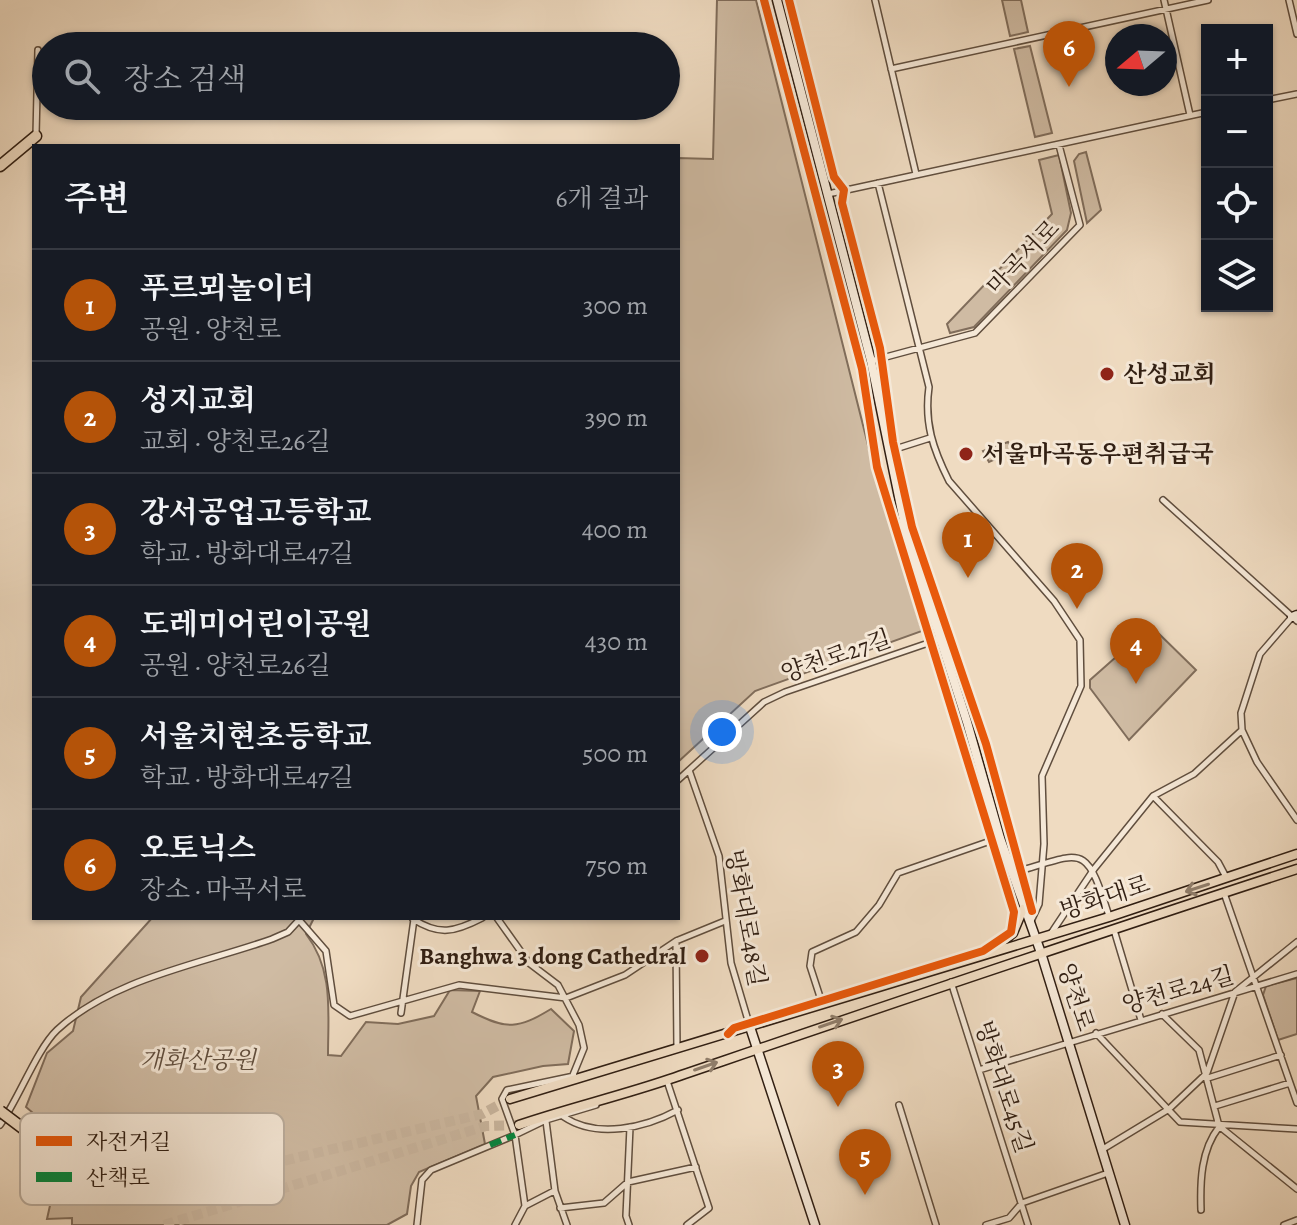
<!DOCTYPE html>
<html lang="ko">
<head>
<meta charset="utf-8">
<style>
	:root { --surface:#171b24; --page:#242831; --text:#f1f3f6; --muted:#9ea1a6; --line:#363941; --accent:#b45309 }
	body { margin:0; font-family:Alegreya,"Noto Serif KR",serif; background:var(--page); color:var(--text) }
	.controls { position:absolute; right:24px; top:24px; display:grid; overflow:hidden; border-radius:0px; box-shadow:0 2px 6px #0004 }
	.controls button { width:72px; height:72px; display:grid; place-items:center; padding:0; border:0; border-bottom:2px solid var(--line); background:var(--surface); color:var(--text); font:40px sans-serif }
	.compass { position:absolute; left:1105px; top:24px; width:72px; height:72px; border-radius:50%; background:var(--surface); box-shadow:0 2px 6px #0004; rotate:251deg }
	.you { position:absolute; left:722px; top:732px; width:28px; height:28px; margin:-20px; border:6px solid #fff; border-radius:50%; background:#1a73e8; box-shadow:0 0 0 12px #1a73e833 }
	.badge { display:grid; place-items:center; width:52px; height:52px; border-radius:50%; background:var(--accent); color:#fff; font-size:26px; font-weight:700 }
	.pin { position:absolute; translate:-50% -66px; filter:drop-shadow(0 2px 4px #0008) }
	.pin::after { content:''; position:absolute; top:42px; width:28px; height:24px; background:inherit; clip-path:polygon(0 0,100% 0,50% 100%) }
	.list { margin:0; padding:0; list-style:none }
	h2 { display:flex; justify-content:space-between; align-items:center; height:104px; margin:0; padding:0 32px; font-size:34px }
	h2 small { font-size:26px; font-weight:400; color:var(--muted) }
	.list li { display:grid; grid-template-columns:52px 1fr auto; gap:24px; align-items:center; box-sizing:border-box; height:112px; padding:0 32px; border-top:2px solid var(--line) }
	.list b { display:block; font-size:30px; white-space:nowrap }
	.list p { margin:0; font-size:26px; white-space:nowrap; color:var(--muted) }
	.list em { font-size:26px; font-style:normal; color:var(--muted) }
	.icon { flex:none; width:44px; height:44px; fill:none; stroke:currentColor; stroke-width:2; stroke-linecap:round; stroke-linejoin:round }
	.map { position:relative; flex:none; width:1297px; height:1225px; overflow:hidden }
	.search { position:absolute; background:var(--surface); box-shadow:0 2px 6px #0004; left:32px; top:32px; width:648px; height:88px; display:flex; align-items:center; gap:20px; box-sizing:border-box; padding:0 28px; border-radius:44px; color:var(--muted); font-size:30px }
	.panel { position:absolute; background:var(--surface); box-shadow:0 2px 6px #0004; left:32px; top:144px; width:648px; height:776px; border-radius:0px }
	.map>svg:first-child { display:block }
</style>
</head>
<body>
<div class="map">
<svg width="1297" height="1225" viewBox="0 0 1297 1225">
	<rect width="100%" height="100%" fill="#efdbc1"/>
	<filter id="stains"><feTurbulence type="fractalNoise" baseFrequency=".0025" numOctaves="4"/><feColorMatrix values="0 0 0 0 .2 0 0 0 0 .09 0 0 0 0 .02 0 0 0 .5 -.17"/></filter>
	<radialGradient id="worn" r=".72"><stop offset=".6" stop-color="#630" stop-opacity="0"/><stop offset="1" stop-color="#630" stop-opacity=".3"/></radialGradient>
	<path fill="#cfbba3" stroke="#806d5b" stroke-width="2" d="M717,0H756L870,453L922,631L755,691L678,762V158L713,159Z
		M1002,0H1021L1028,32L1010,36Z
		M1030,46L1052,133L1035,137L1014,49Z
		M1086,152L1101,210L1087,223L1074,161L1079,154Z
		M1059,155L1071,213L1067,230L974,327L950,333L947,324L1052,214L1039,160Z
		M1008,442L1013,451L989,462L983,451Z
		M1151,626L1196,670L1129,740L1090,688V680Z
		M152,918H314L306,934C334,970 328,1013 328,1055L341,1056L366,1022L398,1024L434,1016L450,990L480,991L472,1012C507,1030 518,1029 551,1009L574,1031L568,1064L543,1066L493,1077L476,1096L485,1144L419,1172L411,1186L407,1214L387,1225H72V1218L47,1219L57,1174L67,1170L98,1186L108,1152L81,1149L73,1121L48,1126L26,1107L47,1053L73,1031L81,997Z
		M1297,978V1034L1278,1040L1263,995L1266,986Z"/>
	<g fill="none" stroke-linecap="round" stroke-linejoin="round">
		<path stroke="#c9b59e" stroke-width="10" stroke-dasharray="10 5" stroke-linecap="butt" d="M92,1165L139,1175L190,1177L240,1171L482,1114L510,1099
			M164,1225L486,1126L519,1125"/>
		<g stroke="#604e3e" stroke-width="8">
			<path id="street" d="M875,0L916,174
				M1164,0L1190,115
				M1289,0L1297,34
				M891,69L1208,0
				M1267,100L1297,94
				M36,135L38,50
				M878,183L929,387C924,423 933,449 949,481L1054,601L1080,640L1081,686L1042,776L1044,844L1039,904L1031,921
				M828,194L1207,112
				M871,361L975,333L1080,225L1059,145
				M889,451L930,438
				M1163,500L1297,621
				M1292,617L1260,654L1241,713L1242,730L1257,762L1297,820
				M689,770L719,856L731,963L750,1027
				M678,780L764,702L785,692L940,639
				M1153,796L1218,862L1226,877
				M1012,873C1084,853 1085,840 1109,916
				M1224,893L1297,1103
				M497,918L529,963L558,985L579,1025L584,1048L573,1075
				M413,919C439,936 455,932 482,918
				M299,920L326,951L334,1005L350,1016L459,985L566,998L625,975L676,941
				M1114,930L1141,1020
				M1052,932L1094,869L1153,796L1194,774L1242,730
				M951,982L1028,1225
				M822,1003L810,966L812,952L856,932L879,905L898,873L999,838
				M401,1013L414,919
				M1162,1014L1199,1050L1219,1126L1297,1189
				M1096,1033L1180,1122L1297,1129
				M677,1049L676,941L725,921
				M979,1070L1297,974
				M574,1076L507,1090L502,1099L515,1135L546,1120L596,1105
				M1208,1078L1281,1055
				M667,1081L709,1208L687,1225
				M899,1105L936,1225
				M1215,1106L1290,1083
				M564,1117C597,1139 645,1128 678,1110
				M546,1121L555,1191L567,1225
				M0,1125C18,1100 37,1049 57,1030C113,978 202,964 272,939L288,932L300,919
				M1103,1149L1169,1109L1207,1073L1235,992L1297,942
				M560,1208L604,1203L628,1182L696,1167
				M1201,1210C1200,1181 1201,1150 1219,1127
				M417,1225L422,1180L431,1170L515,1135L525,1206
				M515,1225L525,1206L554,1191
				M629,1225L626,1216L630,1127
				M986,1225L1009,1218L1022,1203L1108,1173
				M1284,1225L1297,1220"/>
		</g>
		<g stroke="#311f13" stroke-width="11">
			<path id="secondary" d="M777,0L871,361L906,531L967,722L1000,838L1041,953L1125,1225
				M1292,617L1297,615
				M750,1027L815,1225"/>
		</g>
		<g stroke="#311f13" stroke-width="11">
			<path id="primary" d="M991,951L1013,933L1023,909
				M510,1099L1109,917L1297,854
				M519,1125C569,1108 620,1096 670,1079C879,1008 1087,937 1297,869"/>
		</g>
		<g stroke="#311f13" stroke-width="13">
			<path id="highway" d="M0,166L36,136"/>
		</g>
		<use href="#street" stroke="#f5e8d7" stroke-width="5"/>
		<use href="#secondary" stroke="#f5e8d7" stroke-width="8"/>
		<use href="#primary" stroke="#efdbc1" stroke-width="8"/>
		<use href="#highway" stroke="#efdbc1" stroke-width="10"/>
		<g stroke="#311f13" stroke-width="13" stroke-linecap="butt">
			<path id="highway-bridge" d="M0,1111L53,1151L92,1165"/>
		</g>
		<use href="#highway-bridge" stroke="#efdbc1" stroke-width="10"/>
		<path stroke="#00873e" stroke-width="6" stroke-dasharray="12 6" stroke-linecap="butt" d="M490,1145L515,1135"/>
		<g stroke="#f5e8d7" stroke-width="13">
			<path id="cycleway" d="M789,0L834,177L844,190L842,203L880,348L893,442L912,527L986,744L1032,911
				M728,1034L734,1028L983,951L1011,932L1014,912L877,467L862,369L764,0"/>
		</g>
		<use href="#cycleway" stroke="#e8590c" stroke-width="8"/>
	</g>
	<defs><path id="oneway-shaft" d="M-6 0H5M1.5-3L5.5 0L1.5 3" fill="none" stroke-width="1.6" stroke-linecap="round" stroke-linejoin="round" transform="scale(2)"/></defs>
	<g stroke="#907d6a">
		<use href="#oneway-shaft" transform="translate(1197 888) rotate(162)"/>
		<use href="#oneway-shaft" transform="translate(831 1023) rotate(-19)"/>
		<use href="#oneway-shaft" transform="translate(706 1066) rotate(-19)"/>
	</g>
	<g fill="#8f2418" stroke="#f5e8d7" stroke-width="3">
		<circle cx="1107" cy="374" r="8"/>
		<circle cx="966" cy="454" r="8"/>
		<circle cx="702" cy="956" r="8"/>
	</g>
	<g text-anchor="middle" stroke-width="6" stroke-linejoin="round" paint-order="stroke">
		<g font-size="24" fill="#311f13" stroke="#f5e8d7">
			<text transform="translate(1023 257) rotate(-46)" y="8">마곡서로</text>
			<text transform="translate(836 656) rotate(-19)" y="8">양천로27길</text>
			<text transform="translate(1105 897) rotate(-18)" y="8">방화대로</text>
			<text transform="translate(746 918) rotate(80)" y="8">방화대로48길</text>
			<text transform="translate(1178 990) rotate(-16)" y="8">양천로24길</text>
			<text transform="translate(1076 997) rotate(72)" y="8">양천로</text>
			<text transform="translate(1004 1087) rotate(72)" y="8">방화대로45길</text>
		</g>
		<g font-size="24" font-weight="bold" fill="#311f13" stroke="#f5e8d7" text-anchor="start">
			<text x="1123" y="382">산성교회</text>
			<text x="982" y="462">서울마곡동우편취급국</text>
			<text x="686" y="964" text-anchor="end">Banghwa 3 dong Cathedral</text>
		</g>
		<g font-size="24" font-style="italic" fill="#604e3e" stroke="#f5e8d7">
			<text x="198" y="1068">개화산공원</text>
		</g>
	</g>
	<rect x="20" y="1113" width="264" height="92" rx="12" fill="#f5e8d7" stroke="#baac9c" stroke-width="2"/>
	<rect x="36" y="1136" width="36" height="10" fill="#e8590c"/>
	<rect x="36" y="1172" width="36" height="10" fill="#00873e"/>
	<g font-size="22" fill="#311f13">
		<text x="86" y="1149">자전거길</text>
		<text x="86" y="1185">산책로</text>
	</g>
	<rect width="100%" height="100%" filter="url(#stains)"/>
	<rect width="100%" height="100%" fill="url(#worn)"/>
</svg>
<div class="controls">
<button>+</button>
<button>−</button>
<button><svg class="icon" aria-label="locate" viewBox="0 0 24 24"><circle cx="12" cy="12" r="6"/><path d="M12 2v4M12 18v4M2 12h4M18 12h4"/></svg></button>
<button><svg class="icon" aria-label="layers" viewBox="0 0 24 24"><path d="M12 4l9 5-9 5-9-5zM3 14l9 5 9-5"/></svg></button>
</div>
<svg class="compass" viewBox="-18 -18 36 36"><path d="M0-13l5 13h-10z" fill="#e53935"/><path d="M0 13l5-13h-10z" fill="#9ea1a6"/></svg>
<div class="you"></div>
<div class="pin badge" style="left:968px;top:578px">1</div>
<div class="pin badge" style="left:1077px;top:609px">2</div>
<div class="pin badge" style="left:838px;top:1107px">3</div>
<div class="pin badge" style="left:1136px;top:684px">4</div>
<div class="pin badge" style="left:865px;top:1195px">5</div>
<div class="pin badge" style="left:1069px;top:87px">6</div>
<div class="search"><svg class="icon" aria-label="search" viewBox="0 0 24 24"><circle cx="10" cy="10" r="6"/><path d="M15 15l6 6"/></svg>장소 검색</div>
<section class="panel">
<h2>주변<small>6개 결과</small></h2>
<ul class="list">
<li><span class="badge">1</span><div><b>푸르뫼놀이터</b><p>공원 · 양천로</p></div><em>300 m</em></li>
<li><span class="badge">2</span><div><b>성지교회</b><p>교회 · 양천로26길</p></div><em>390 m</em></li>
<li><span class="badge">3</span><div><b>강서공업고등학교</b><p>학교 · 방화대로47길</p></div><em>400 m</em></li>
<li><span class="badge">4</span><div><b>도레미어린이공원</b><p>공원 · 양천로26길</p></div><em>430 m</em></li>
<li><span class="badge">5</span><div><b>서울치현초등학교</b><p>학교 · 방화대로47길</p></div><em>500 m</em></li>
<li><span class="badge">6</span><div><b>오토닉스</b><p>장소 · 마곡서로</p></div><em>750 m</em></li>
</ul>
</section>
</div>
</body>
</html>
